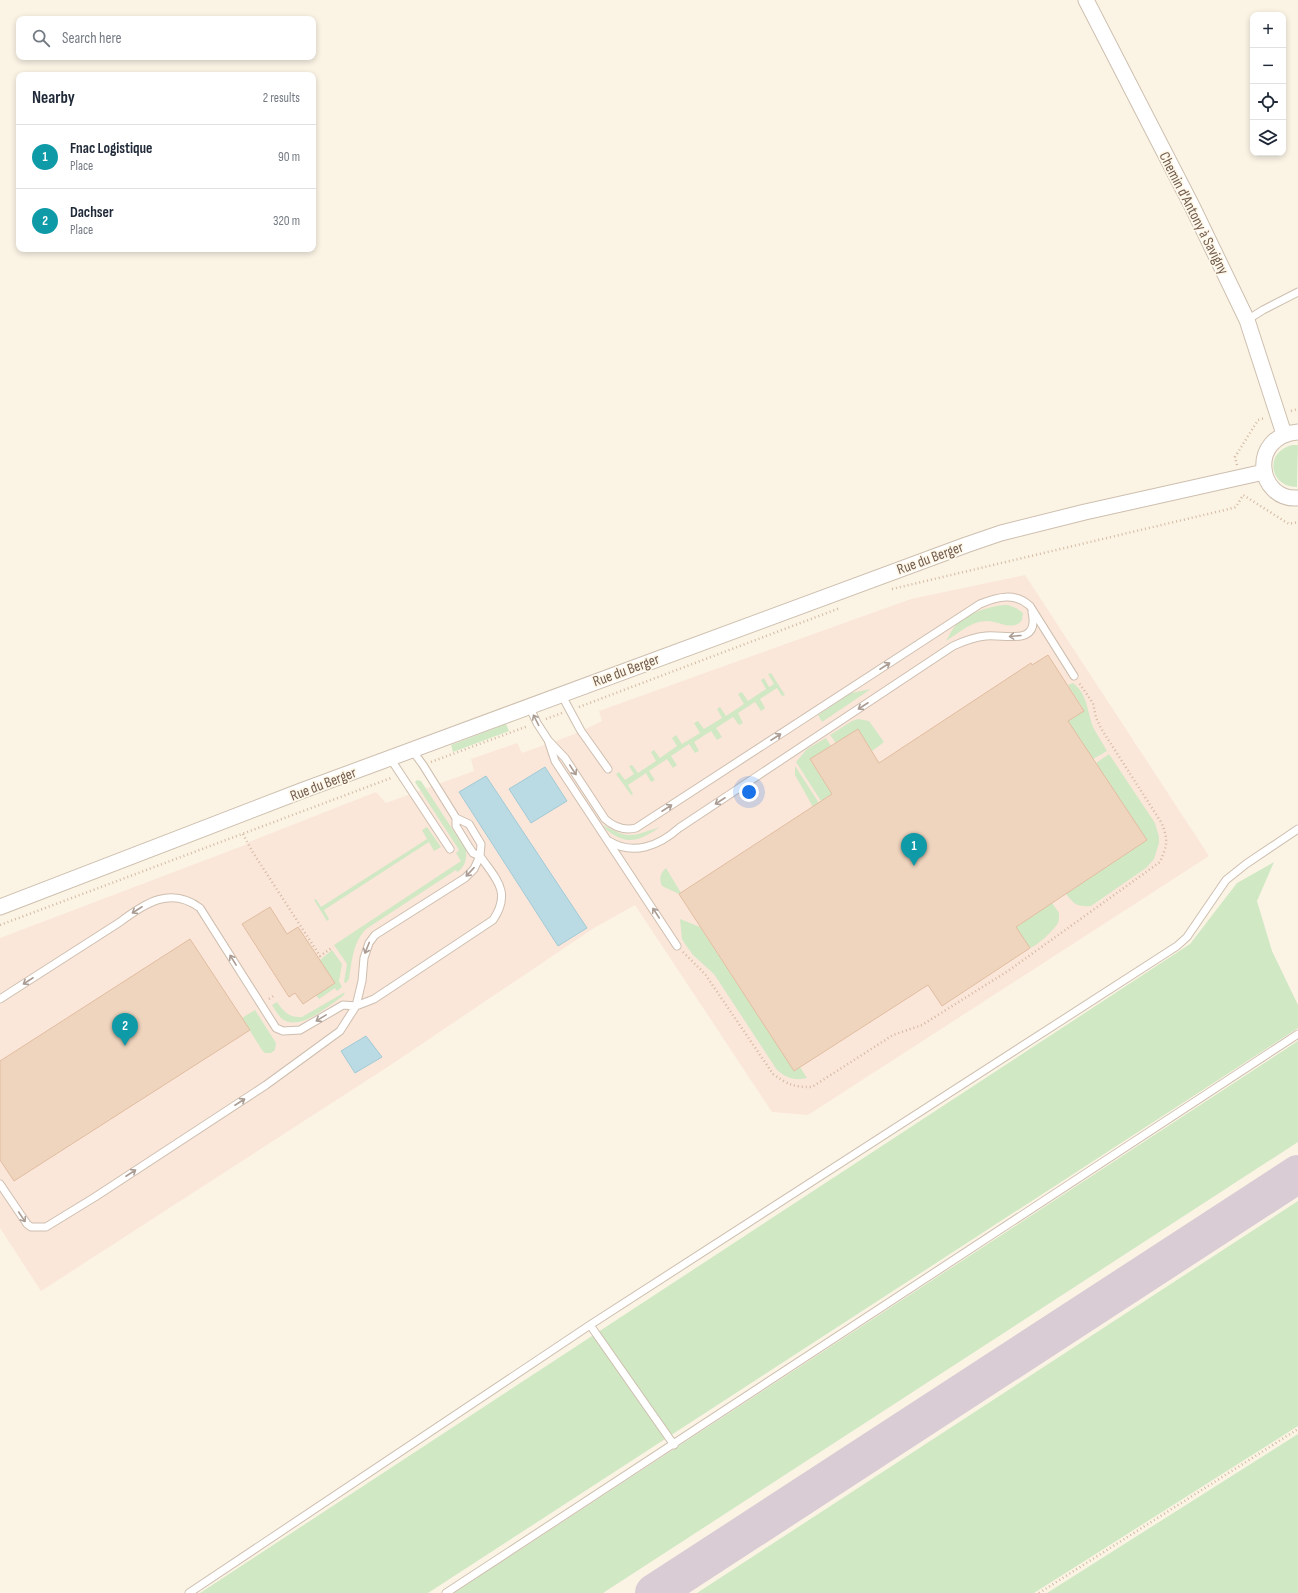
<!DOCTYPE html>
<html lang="en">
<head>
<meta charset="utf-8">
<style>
	:root { --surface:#fff; --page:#f6f6f7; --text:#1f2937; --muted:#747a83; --line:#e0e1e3; --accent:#111827 }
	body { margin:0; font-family:"Sofia Sans Condensed",sans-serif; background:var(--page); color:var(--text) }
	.controls { position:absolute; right:12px; top:12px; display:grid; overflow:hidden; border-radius:8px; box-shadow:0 2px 6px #0003 }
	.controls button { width:36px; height:36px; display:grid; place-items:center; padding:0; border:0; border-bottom:1px solid var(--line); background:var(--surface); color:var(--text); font:20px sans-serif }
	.you { position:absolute; left:749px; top:792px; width:14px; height:14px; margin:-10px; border:3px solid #fff; border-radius:50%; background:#1a73e8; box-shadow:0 0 0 6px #1a73e833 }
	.badge { display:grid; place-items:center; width:26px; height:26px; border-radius:50%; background:var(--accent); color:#fff; font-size:13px; font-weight:700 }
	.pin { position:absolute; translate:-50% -33px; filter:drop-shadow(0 1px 2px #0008) }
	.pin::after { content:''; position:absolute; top:21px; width:14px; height:12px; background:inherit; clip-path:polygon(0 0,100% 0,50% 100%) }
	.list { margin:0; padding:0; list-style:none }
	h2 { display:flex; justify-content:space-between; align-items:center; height:52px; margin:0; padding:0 16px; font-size:17px }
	h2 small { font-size:13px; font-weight:400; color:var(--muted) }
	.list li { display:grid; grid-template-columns:26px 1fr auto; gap:12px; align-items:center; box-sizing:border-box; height:64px; padding:0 16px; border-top:1px solid var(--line) }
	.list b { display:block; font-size:15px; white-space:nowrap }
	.list p { margin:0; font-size:13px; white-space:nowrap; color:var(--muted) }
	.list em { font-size:13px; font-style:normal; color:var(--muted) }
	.icon { flex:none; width:22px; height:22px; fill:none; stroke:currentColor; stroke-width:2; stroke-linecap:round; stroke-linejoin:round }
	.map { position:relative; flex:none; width:1298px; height:1593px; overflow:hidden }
	.search { position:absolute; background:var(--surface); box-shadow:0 2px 6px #0003; left:16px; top:16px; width:300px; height:44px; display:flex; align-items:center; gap:10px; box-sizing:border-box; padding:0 14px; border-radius:8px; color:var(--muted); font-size:15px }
	.panel { position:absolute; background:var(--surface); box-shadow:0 2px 6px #0003; left:16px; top:72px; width:300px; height:180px; border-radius:8px }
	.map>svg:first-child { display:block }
</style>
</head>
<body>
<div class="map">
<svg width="1298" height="1593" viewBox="0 0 1298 1593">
	<rect width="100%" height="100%" fill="#fbf4e5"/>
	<path fill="#fbe6da" d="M1025,575L1209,856L808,1115L772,1112L635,905L594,928L389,1066L41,1291L0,1228V938L245,845L249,842L376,792L386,803L474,771L471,759L517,743L522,753L575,734L602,721L599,711L911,599Z"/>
	<path fill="#d0e8c4" d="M1292,445H1298L1297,487C1269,487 1264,452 1292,445Z
		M1008,605L1016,608L1023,613L1022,620C1013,632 999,621 987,621C971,621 959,633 946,641C949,636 952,629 956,625C967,613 992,605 1008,605Z
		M771,673L785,695L782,696L777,688L760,699L765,708L761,711L755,702L738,713L743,723L739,725L733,717L716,728L722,737L717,740L711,731L694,742L699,751L695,753L689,744L671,756L677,765L673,768L667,759L649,771L655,780L651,782L646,773L628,785L633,794L631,795L616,774L619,772L625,780L634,774L629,766L632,765L638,773L656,761L651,752L654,750L660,758L677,746L672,738L676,735L682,744L700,733L694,723L698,721L704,729L722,718L717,709L720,707L726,716L744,704L738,694L742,692L748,701L766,689L761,680L764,678L769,687L774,684L768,674Z
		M1073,683C1088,694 1087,713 1094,729C1098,736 1103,744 1107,751L1093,759L1068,721L1084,710L1068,685Z
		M871,689L822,722L818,715L851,693Z
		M858,719L869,721L884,742L872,751L858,729L836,743L830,735L852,721Z
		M506,724L509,731L453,752L451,745Z
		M826,738L831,746L810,760L832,794L821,801L796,762L807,749Z
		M1109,754L1155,823L1159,837V843L1154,859L1146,868L1091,906C1077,907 1074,904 1066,894L1147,840L1096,763Z
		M795,766L819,803L813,807L795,775Z
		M417,780L421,781L466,850C467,858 465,868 457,872L456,870L366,929C353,942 352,961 349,979L346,983L344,982L347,964L334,945L461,861L456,853L459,850L415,782Z
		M603,825C630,840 632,836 660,827C645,837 631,846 614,835C609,832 606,830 603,825Z
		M427,827L441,847L434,851L429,842L324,910L329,919L327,921L314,900L316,899L321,907L427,839L422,830Z
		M1274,862L1257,901L1272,951L1298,1005V1028L428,1593H200L1190,944L1237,883Z
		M666,868L681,893L679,894L662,886C659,879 660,873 666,868Z
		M1052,903L1059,913C1059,916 1059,920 1058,923C1054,930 1037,946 1030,948L1016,927Z
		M680,919L700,927L794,1071L800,1067L807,1078C795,1081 786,1078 777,1070L714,974L693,955L685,944L682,939Z
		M332,950L342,964L339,981L342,987L337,991L335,988L319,999L316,995L320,960Z
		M345,992L343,996C328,1006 299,1033 281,1018C277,1014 275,1009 272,1005L277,1002C284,1012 289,1018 302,1017Z
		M255,1010L276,1043L275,1050L271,1053H265L262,1050L242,1018Z
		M1298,1041V1142L603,1593H454Z
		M1298,1201V1426L1034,1593H697Z
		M1298,1434V1593H1047Z"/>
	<path fill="#bbdbe4" stroke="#a1cad5" d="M545,767L567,801L531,823L509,789Z
		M486,776L587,928L558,946L459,792Z
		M366,1036L382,1057L355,1073L341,1051Z"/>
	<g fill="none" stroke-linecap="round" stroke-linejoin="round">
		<path stroke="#daccd4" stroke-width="38" d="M654,1593L1298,1174"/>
	</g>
	<path fill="#efd5be" stroke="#e1bda0" d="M1048,655L1084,711L1068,721L1147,840L1016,927L1030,948L942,1006L928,985L794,1071L679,894L832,794L810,759L858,729L879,763L1031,663L1032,665Z
		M270,907L287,934L298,927L335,983L303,1004L295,993L289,997L242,924Z
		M190,939L250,1030L14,1181L0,1160V1061Z"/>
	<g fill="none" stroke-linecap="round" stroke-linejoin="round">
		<g stroke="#cebfaf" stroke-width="9">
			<path id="service" d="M1247,320L1263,310L1298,292
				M561,694L581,731L608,769
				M529,706L537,723L548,740L555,761L677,946
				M548,740L565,758L605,819C614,827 624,831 636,828L980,604C997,597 1015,592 1030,606L1074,676
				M390,758L450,849
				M609,841C633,856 659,846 679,828L953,646C964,641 974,637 986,636C1005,634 1040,647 1032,612
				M0,999L120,922C145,903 171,886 200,908L276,1028L283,1031L300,1030L343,1005L356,1006L374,999L493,920C512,892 496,879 480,856L481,844L469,824L456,818L423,765L412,750
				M0,1184L27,1224L31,1227H46L95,1197L266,1085L340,1031L356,1006L362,981L364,958L369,943L375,935L465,878L474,869L480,856L473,853L469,847L456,826V818
				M590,1325L674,1445
				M189,1593L590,1325L1177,946L1187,937L1226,880L1246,864L1298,829
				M446,1593L1298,1034"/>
		</g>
		<g stroke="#cebfaf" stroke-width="17">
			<path id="minor" d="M1086,0L1193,208L1247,320L1284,434
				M1298,432C1248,436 1257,501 1298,498
				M0,907L301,791L966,545L1001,533L1085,512L1264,472"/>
		</g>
		<path stroke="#d4b9a1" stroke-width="2.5" stroke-dasharray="1 3" stroke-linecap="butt" d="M1291,411L1298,409
			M1237,465L1235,457L1258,420L1265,418
			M892,589L1229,509L1236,507L1243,495L1289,524L1298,522
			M579,707L840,608
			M546,719L562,713
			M431,762L528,726
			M243,834L252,851L320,956L333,947
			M0,925L391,778
			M683,952L705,974L773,1074C789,1085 793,1087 812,1087L893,1035L922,1025L1008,971L1160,862C1167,845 1169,840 1161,822L1102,730L1096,718L1093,703L1079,683
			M269,999L275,995
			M1039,1593L1298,1429"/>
		<use href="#service" stroke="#fff" stroke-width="7"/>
		<use href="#minor" stroke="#fff" stroke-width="15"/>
	</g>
	<defs><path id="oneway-shaft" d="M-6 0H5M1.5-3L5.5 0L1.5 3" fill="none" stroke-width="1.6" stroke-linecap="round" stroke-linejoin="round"/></defs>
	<g stroke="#ab9d94">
		<use href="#oneway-shaft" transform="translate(1015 636) rotate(175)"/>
		<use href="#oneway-shaft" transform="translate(885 666) rotate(-33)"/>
		<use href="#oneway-shaft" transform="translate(863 706) rotate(147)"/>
		<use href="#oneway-shaft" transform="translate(536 720) rotate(-117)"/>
		<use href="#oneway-shaft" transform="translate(776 737) rotate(-33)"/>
		<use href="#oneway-shaft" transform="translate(573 770) rotate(57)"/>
		<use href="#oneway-shaft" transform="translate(720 801) rotate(147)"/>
		<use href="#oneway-shaft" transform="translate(667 808) rotate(-33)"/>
		<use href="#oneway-shaft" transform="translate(470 872) rotate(133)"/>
		<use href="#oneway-shaft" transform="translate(137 910) rotate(147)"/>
		<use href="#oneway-shaft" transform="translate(656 913) rotate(-123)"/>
		<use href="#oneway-shaft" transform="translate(367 948) rotate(112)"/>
		<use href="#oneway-shaft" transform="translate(233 960) rotate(-122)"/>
		<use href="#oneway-shaft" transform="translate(28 981) rotate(147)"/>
		<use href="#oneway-shaft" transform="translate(321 1018) rotate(149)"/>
		<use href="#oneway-shaft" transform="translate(240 1102) rotate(-33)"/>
		<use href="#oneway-shaft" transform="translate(131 1173) rotate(-33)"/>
		<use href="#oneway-shaft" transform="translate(22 1217) rotate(56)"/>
	</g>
	<g text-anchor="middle" stroke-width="3.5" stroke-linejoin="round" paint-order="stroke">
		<g font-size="15" fill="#735c4c" stroke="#fef8eb">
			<text transform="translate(1194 213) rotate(63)" y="5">Chemin d'Antony à Savigny</text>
			<text transform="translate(930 558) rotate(-20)" y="5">Rue du Berger</text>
			<text transform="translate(626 670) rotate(-20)" y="5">Rue du Berger</text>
			<text transform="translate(323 784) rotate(-21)" y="5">Rue du Berger</text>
		</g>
	</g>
</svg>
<div class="controls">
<button>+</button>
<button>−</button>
<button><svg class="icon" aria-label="locate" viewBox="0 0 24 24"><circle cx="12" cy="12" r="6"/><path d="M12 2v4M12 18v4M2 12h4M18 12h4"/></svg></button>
<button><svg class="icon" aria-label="layers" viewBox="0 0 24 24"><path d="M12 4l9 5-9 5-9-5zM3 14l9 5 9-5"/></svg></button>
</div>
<div class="you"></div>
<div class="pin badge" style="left:914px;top:866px;background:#0f9aa8">1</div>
<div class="pin badge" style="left:125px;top:1046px;background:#0f9aa8">2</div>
<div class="search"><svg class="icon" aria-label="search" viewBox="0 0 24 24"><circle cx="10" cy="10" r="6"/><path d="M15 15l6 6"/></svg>Search here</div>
<section class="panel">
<h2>Nearby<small>2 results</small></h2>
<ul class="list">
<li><span class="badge" style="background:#0f9aa8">1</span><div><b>Fnac Logistique</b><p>Place</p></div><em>90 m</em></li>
<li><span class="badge" style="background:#0f9aa8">2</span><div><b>Dachser</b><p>Place</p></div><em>320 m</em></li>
</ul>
</section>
</div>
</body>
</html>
